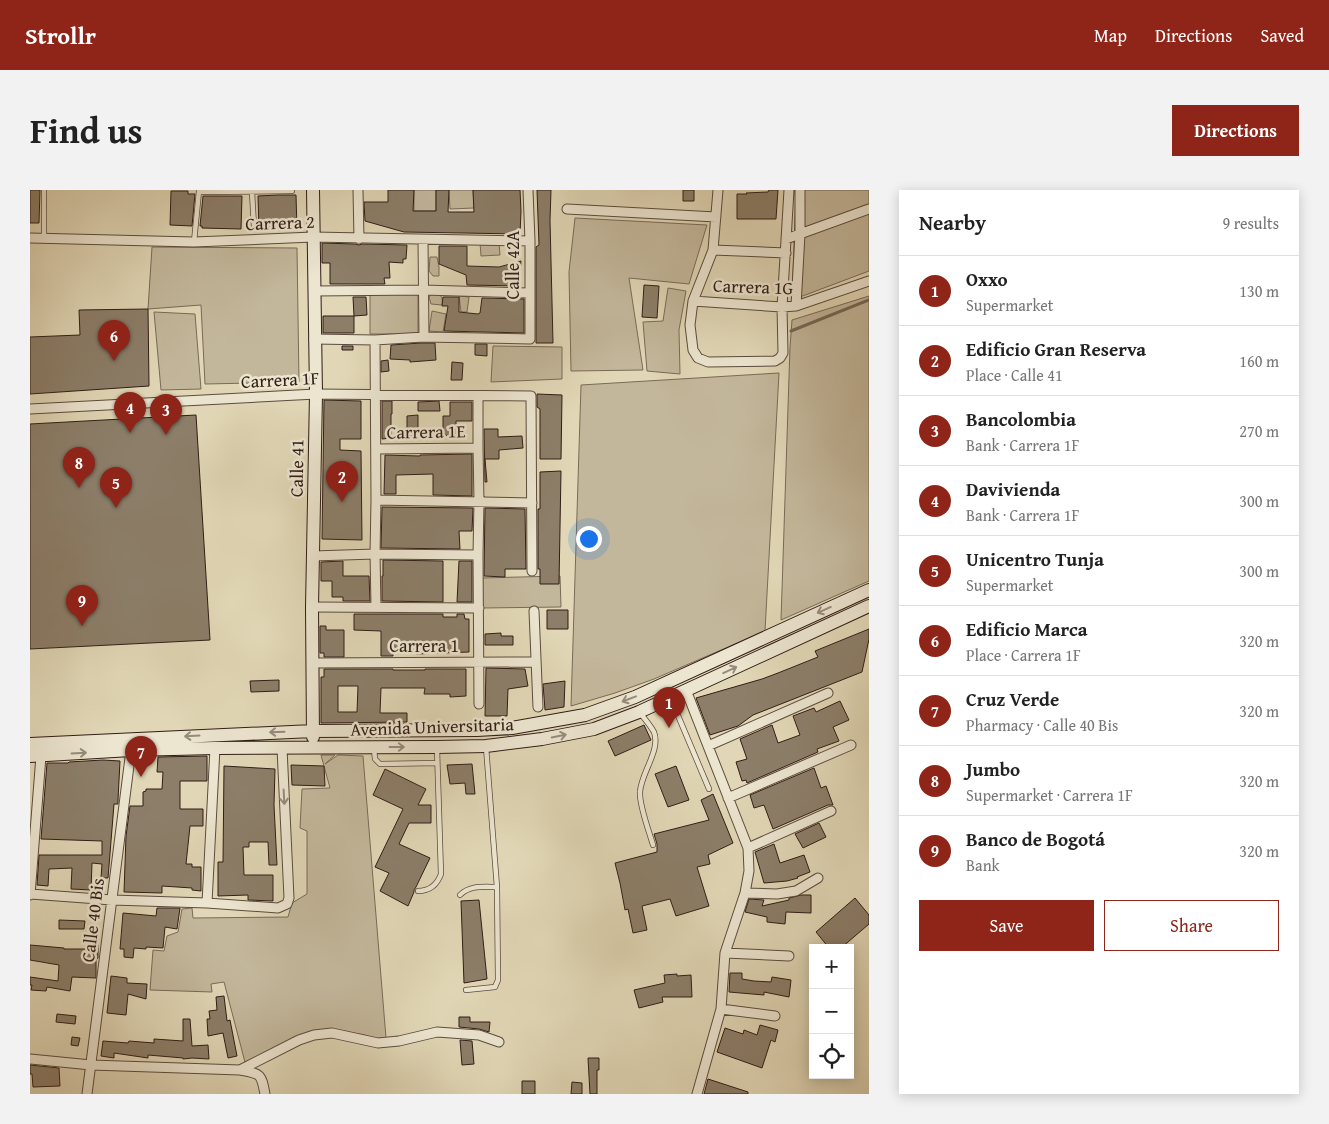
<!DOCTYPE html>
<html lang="en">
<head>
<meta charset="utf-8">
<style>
	:root { --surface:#fff; --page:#f2f2f2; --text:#222; --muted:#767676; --line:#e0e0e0; --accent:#8f2418 }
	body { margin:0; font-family:"Gentium Book Plus",serif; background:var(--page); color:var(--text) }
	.controls { position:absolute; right:15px; bottom:15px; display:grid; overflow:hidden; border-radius:0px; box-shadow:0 2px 12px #0003 }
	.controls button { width:45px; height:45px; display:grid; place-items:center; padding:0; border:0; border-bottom:1px solid var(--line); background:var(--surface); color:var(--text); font:25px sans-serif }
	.you { position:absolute; left:558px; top:348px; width:18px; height:18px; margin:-12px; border:4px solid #fff; border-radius:50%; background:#1a73e8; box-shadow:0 0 0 8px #1a73e833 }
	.badge { display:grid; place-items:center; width:32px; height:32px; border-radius:50%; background:var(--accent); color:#fff; font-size:16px; font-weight:700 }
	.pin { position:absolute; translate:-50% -41px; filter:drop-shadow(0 1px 2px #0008) }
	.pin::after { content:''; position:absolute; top:26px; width:18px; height:15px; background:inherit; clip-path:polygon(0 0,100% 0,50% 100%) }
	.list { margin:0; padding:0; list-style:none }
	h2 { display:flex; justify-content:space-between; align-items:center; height:65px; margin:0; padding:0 20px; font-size:21px }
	h2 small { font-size:16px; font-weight:400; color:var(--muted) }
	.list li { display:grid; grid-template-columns:32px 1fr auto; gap:15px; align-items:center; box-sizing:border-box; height:70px; padding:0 20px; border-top:1px solid var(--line) }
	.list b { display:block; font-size:19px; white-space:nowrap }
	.list p { margin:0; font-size:16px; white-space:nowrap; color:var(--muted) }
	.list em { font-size:16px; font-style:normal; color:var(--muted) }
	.actions { display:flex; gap:10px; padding:15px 20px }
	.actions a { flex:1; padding:11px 0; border:1px solid var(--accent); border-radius:0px; text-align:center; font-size:18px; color:var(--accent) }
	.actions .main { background:var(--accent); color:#fff }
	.icon { flex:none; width:28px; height:28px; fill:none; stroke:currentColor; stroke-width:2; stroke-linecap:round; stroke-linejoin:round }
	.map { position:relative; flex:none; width:839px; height:904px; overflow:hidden; border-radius:0px }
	header { display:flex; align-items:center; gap:30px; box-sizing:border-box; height:70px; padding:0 25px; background:var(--accent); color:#fff }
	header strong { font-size:24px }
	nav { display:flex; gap:28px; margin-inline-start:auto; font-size:18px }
	.intro { display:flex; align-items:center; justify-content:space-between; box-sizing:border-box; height:120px; padding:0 30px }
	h1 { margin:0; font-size:35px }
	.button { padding:12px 22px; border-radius:0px; background:var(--accent); color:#fff; font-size:18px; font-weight:700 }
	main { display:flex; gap:30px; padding:0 30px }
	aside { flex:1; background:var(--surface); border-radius:0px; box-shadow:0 2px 12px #0003 }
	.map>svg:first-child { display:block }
</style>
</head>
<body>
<header>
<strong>Strollr</strong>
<nav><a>Map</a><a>Directions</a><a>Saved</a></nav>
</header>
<div class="intro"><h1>Find us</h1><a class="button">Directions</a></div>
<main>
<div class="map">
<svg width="839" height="904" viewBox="0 0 839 904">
	<rect width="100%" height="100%" fill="#e1d7b6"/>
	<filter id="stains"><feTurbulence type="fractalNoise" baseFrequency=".004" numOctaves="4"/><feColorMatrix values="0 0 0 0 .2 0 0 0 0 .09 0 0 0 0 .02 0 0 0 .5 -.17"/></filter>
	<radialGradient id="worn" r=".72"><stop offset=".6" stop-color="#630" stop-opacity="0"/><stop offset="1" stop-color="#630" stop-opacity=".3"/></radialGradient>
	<path fill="#c3b79b" stroke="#7a6a58" d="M382,0H406V21H384V1Z
		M419,0H443L444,18L420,19Z
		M766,0H839V81L762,110Z
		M545,28L677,35L659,94L599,88L613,180L541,181L539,82Z
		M469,52L470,65L451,66L450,53Z
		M122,57L267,58L269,192L175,194L171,115L118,119Z
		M400,67H407L409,77V86H403L399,81Z
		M638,98L656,101L649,140L650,184L617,181L613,132L633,131Z
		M402,102C411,104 413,106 412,115L401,114L399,107L401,105Z
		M340,104H388V144H340Z
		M429,106L439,107L437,122H431Z
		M839,106V391L751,430L760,157L762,130Z
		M402,121L416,124L413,142L399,141Z
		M124,122L165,124L171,199L131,200Z
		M463,156L532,157V189L461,192Z
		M749,183L735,441L624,489L585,503L541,516L551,195Z
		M530,386L531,417L452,418L451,388Z
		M291,565H305L295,574L308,565L333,566L356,848L346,849L335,845L313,841L278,842L227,868L216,876L194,792L181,794L182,802L120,800L123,760L134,761L137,746L148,742L152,719L162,718L163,728L258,727L262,713L277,704V641L270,638L272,599L300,598Z"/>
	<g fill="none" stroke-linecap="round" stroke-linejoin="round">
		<path stroke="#766756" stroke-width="3" d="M761,141L839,110"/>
	</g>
	<path fill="#8c7e69" stroke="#301d16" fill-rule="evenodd" d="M0,0H10L9,33H0Z
		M358,0H384L383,21H406V0H419L418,22H444L443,0H490L491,21L490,44L374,42L335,31L334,12H358Z
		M507,0H521L520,30L523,153H506V57L509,55Z
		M653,0H664V11H653Z
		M739,0H748L746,29H707V4H717L716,3L738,2Z
		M141,1H158V4H165L162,36L140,35Z
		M248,5H266L267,39L229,40L228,6Z
		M173,6H212L211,39L172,38V36H170Z
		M292,53L325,54L329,55L332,54L377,55L376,69H373V73L359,72L360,88H354L355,94H300V73H292Z
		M409,56H437V76L469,77L491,71L489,96L437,95L436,85L409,74Z
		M614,95L629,96L627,128L612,127Z
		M323,107H336L337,125L324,126Z
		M413,107H429V122L448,124L450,123L452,108L494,109V143L414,141L418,116H412Z
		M118,119L119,196L0,204V147L50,145L49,120Z
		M293,126H324V143H293Z
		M391,153H405L406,170L380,172V170L360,169L361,155Z
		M445,154H457V166L445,165Z
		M312,156H323V160H312Z
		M358,170L359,181L351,182V171Z
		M422,172L433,173L432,190H421Z
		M507,204L532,205L531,269H510V219L507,217Z
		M294,210L331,211V249H310V260L331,261L332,350L292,349Z
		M352,211H362V224H361V248L352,249Z
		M409,211L410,221H388V212Z
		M420,212H442V231H426V246L413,245V226H420Z
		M166,225L180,450L0,459V234Z
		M388,225V246H377V226Z
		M454,239H468V247L492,246L493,258L469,260V269H455L457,292H455Z
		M442,264V306L403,305V284L366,285V304H354L355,265L390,266V265Z
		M531,281L529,394H510V379H508V319H510V282Z
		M352,317L443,318L442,341H429L430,359L351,358Z
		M455,318L495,319L496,379H475V387L454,386Z
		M353,370L413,371V412L352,411V386H353Z
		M313,371V386H339L340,411H313V407H302V391H291V372Z
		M429,371H442V412H427Z
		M517,420H538V439H517Z
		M324,424H413V427H427V424H434L435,429H439V462L386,464V462H363V466H351V441L324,440Z
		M290,436H296V440H314V467H294V463H290Z
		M839,439V449L832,482L723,525L708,536L680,545L666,508L732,489L748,483L788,467L785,461Z
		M471,443V446H483V455H455V444Z
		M456,478L495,479L498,496L478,499L477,526H455Z
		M294,479H363V480H395V479H436V506L420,507V504H394L395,498H351L350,523H377V532L291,533V487H294ZM308,496H328L327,522H308Z
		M249,490V501L221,502L220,491Z
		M535,491L534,517L515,520L513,494Z
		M810,511L819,530L803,537L809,551L787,559L788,562L717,593L716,590L712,591L706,572L717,569L710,549L742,535L748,553L770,545L763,526L784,518L786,522Z
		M614,535L621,550L585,566L578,551Z
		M177,566V591H150V619H173V636H160L156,674H162V677H171V701L162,700V698L132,696V703L94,702L96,646L100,616H113V602L116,601V599H132L133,582H127L128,567Z
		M73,570L90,571L88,610V614H84L78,688H71L72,674L62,673L61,700L41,699L42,678L19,679L18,696L7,695L9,665H72V651L11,649L17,573H38L39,572Z
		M442,574L445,604H436L435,593L420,594L417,575Z
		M261,575L294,576L295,596L262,595Z
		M194,576L245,579L244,615L247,675H239L238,652H219V657H213L214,685H243V711L218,710V705L188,706V672H193Z
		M646,576L659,610L638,617L625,584Z
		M784,578L791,598L796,596L803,615H798L743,639L734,615L724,618L720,605Z
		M355,579L396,599L388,615H401V633H379L369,654L400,668L386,697L384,700V702L378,716L350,701L359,683L345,677L373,619L343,605Z
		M683,604L703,653L678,665L680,674L667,677L679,716L646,726L640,709L612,716L617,740L603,743L598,719L595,720L590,693L585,673L627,662V654L624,644L679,630L671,610Z
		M789,633L796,647L773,658L765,644Z
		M744,654L750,673L774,665L780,682L767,687L768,688L757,691L734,693L725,662Z
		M771,705H781V723L756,722L755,734L737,732V727L715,722L719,709L734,710L732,716L759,710V708Z
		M825,708L839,725V734L811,758H799L786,742Z
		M449,710L457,789L434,793L431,711Z
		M127,718H150L147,739L135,737L133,758L116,757V759L104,758L103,768L94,767V759H90L93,723L126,726Z
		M29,730L55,731L54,739H29Z
		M0,755L34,758V759H59V755H68V768L66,769V788L42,787L40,801L17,797L16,801L1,800L2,795H0V787L28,791L29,775L0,770Z
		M700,783H712V789L724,791L741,792L742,787L761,790L759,807L734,802V805L699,802Z
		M647,784V786L661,785L662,807H632L633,812L609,818L604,800L635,793L634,785Z
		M81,786L97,788V793L117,794L116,809L98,804L96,825L77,823Z
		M194,806L197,831L200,830L207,866L198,868L193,843L178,846L177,829H180L179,821L187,820L186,807Z
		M27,824L46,826L45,834L26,832Z
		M429,827H440V832H460L459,842L449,839L429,837Z
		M153,829H160L162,856L178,855L179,869L162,868L153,869V868L118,865V868L84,863V868L71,866L73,851L98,853L99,851L124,853V849L153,851Z
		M730,835L748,840L745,852L741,850L732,878L687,862L695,838L713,844L714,840L727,845Z
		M42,847L50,848L48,856L41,855Z
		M430,850L442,851L444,874L432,875Z
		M558,868H569V880H567V904H560Z
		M0,875L29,878L30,896L3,897L2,884H0Z
		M678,889L718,902V904H674Z
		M492,891H505V904H492Z
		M542,892L552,893V904H541Z"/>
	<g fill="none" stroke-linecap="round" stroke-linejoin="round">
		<g stroke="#5c4c3e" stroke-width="6">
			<path id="lane" d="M169,2L262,1
				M222,2L224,37
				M14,48V0
				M164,52L169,1
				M641,509L679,599
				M610,523C615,529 620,535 624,542C631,560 611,583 610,602C609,615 619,641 623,655
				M344,559L345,569L350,574L407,573
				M388,701C400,701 407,695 411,684L407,559
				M430,705C440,695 453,697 467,697
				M436,800L465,797L468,790L467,697L456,557"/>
		</g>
		<g stroke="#5c4c3e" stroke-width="11">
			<path id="street" d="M328,0L329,49
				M688,0L683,60L663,111L660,135L663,160L668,168L678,172L745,171L750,168L753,163L752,117L759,0
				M537,19L686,27
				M0,48L164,52L283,47L500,51
				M756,49L839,19
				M393,50L394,147
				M683,60L756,63
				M284,101L393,100L500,103
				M663,111L752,117L766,116L839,91
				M766,116L770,44V0
				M284,149L345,150L394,147L500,149V51L498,0
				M345,150L346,310L345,364L346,417
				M448,206V258L449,311L448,365L449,514
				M0,219L286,204L501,206L502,381
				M346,259L448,258
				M346,310L502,313
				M283,366L345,364L448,365
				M282,417L449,418
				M504,421L508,517
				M282,473L506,472
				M656,500L718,658L719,681L715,703L695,763L691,819L667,904
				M678,556L798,503
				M698,608L821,555
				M718,658L801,621
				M715,703L747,704L766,701L788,688
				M0,704L82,710L177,713L248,718L257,714L259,708L252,558
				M0,705L11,566
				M177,713L185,558
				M695,763L759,766
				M691,819L745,826
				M0,869L61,875L210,880C231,884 231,883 235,904
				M210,880L269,850L284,845L302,843L348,853L369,851L407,842L449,845L469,852
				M57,904L101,560"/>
		</g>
		<g stroke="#301d16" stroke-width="14">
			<path id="secondary" d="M283,0L286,204L282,417L283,547
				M0,554L283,541L447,540L482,538L510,533L555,525L605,507L839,400
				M0,566L101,560L185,558L407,557L456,556L512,549L564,539L609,522L839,416"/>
		</g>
		<use href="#lane" stroke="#ece5d0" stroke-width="4.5"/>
		<use href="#street" stroke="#ece5d0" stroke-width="9"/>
		<use href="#secondary" stroke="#ece5d0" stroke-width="12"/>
	</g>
	<defs><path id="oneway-shaft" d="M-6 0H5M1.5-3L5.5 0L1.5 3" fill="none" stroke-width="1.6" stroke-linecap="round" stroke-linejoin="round" transform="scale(1.25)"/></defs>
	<g stroke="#978b7c">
		<use href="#oneway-shaft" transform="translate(794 420) rotate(156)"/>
		<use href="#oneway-shaft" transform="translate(700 480) rotate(-25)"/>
		<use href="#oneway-shaft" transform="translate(599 509) rotate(159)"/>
		<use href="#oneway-shaft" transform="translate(247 542) rotate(178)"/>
		<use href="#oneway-shaft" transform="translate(162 546) rotate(177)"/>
		<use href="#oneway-shaft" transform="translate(529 546) rotate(-11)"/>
		<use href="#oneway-shaft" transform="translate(367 557)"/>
		<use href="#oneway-shaft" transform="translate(49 563) rotate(-3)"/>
		<use href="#oneway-shaft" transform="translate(254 607) rotate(87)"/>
	</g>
	<g text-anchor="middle" stroke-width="5" stroke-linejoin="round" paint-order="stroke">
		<g font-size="18" fill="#301d16" stroke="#ece5d0">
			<text transform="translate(250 33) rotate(-2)" y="6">Carrera 2</text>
			<text transform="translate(483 75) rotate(-90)" y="6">Calle 42A</text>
			<text transform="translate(723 97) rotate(2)" y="6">Carrera 1G</text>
			<text transform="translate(250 190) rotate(-3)" y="6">Carrera 1F</text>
			<text transform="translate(396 242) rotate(-1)" y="6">Carrera 1E</text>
			<text transform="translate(267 278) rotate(-89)" y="6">Calle 41</text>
			<text x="394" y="462">Carrera 1</text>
			<text transform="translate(402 537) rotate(-2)" y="6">Avenida Universitaria</text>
			<text transform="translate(63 730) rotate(-83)" y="6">Calle 40 Bis</text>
		</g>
	</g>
	<rect width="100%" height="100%" filter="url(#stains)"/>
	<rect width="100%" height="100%" fill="url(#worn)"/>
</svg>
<div class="controls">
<button>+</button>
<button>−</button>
<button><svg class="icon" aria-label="locate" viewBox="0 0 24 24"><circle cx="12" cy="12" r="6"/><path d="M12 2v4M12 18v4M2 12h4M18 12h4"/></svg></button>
</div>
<div class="you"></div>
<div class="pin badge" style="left:639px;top:538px">1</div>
<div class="pin badge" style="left:312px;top:312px">2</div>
<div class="pin badge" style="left:136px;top:245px">3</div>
<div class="pin badge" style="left:100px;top:243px">4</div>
<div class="pin badge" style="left:86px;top:318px">5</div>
<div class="pin badge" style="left:84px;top:171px">6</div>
<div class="pin badge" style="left:111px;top:587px">7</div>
<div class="pin badge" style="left:49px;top:298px">8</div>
<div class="pin badge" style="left:52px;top:436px">9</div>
</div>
<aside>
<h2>Nearby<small>9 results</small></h2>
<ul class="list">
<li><span class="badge">1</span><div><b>Oxxo</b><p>Supermarket</p></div><em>130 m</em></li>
<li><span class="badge">2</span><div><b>Edificio Gran Reserva</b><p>Place · Calle 41</p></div><em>160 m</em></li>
<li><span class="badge">3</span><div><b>Bancolombia</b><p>Bank · Carrera 1F</p></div><em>270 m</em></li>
<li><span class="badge">4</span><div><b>Davivienda</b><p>Bank · Carrera 1F</p></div><em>300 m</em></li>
<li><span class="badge">5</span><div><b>Unicentro Tunja</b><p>Supermarket</p></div><em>300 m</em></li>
<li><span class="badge">6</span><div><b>Edificio Marca</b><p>Place · Carrera 1F</p></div><em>320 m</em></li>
<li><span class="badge">7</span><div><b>Cruz Verde</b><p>Pharmacy · Calle 40 Bis</p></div><em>320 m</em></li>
<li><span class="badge">8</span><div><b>Jumbo</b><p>Supermarket · Carrera 1F</p></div><em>320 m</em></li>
<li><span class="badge">9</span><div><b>Banco de Bogotá</b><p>Bank</p></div><em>320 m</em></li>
</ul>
<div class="actions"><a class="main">Save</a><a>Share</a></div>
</aside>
</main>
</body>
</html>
